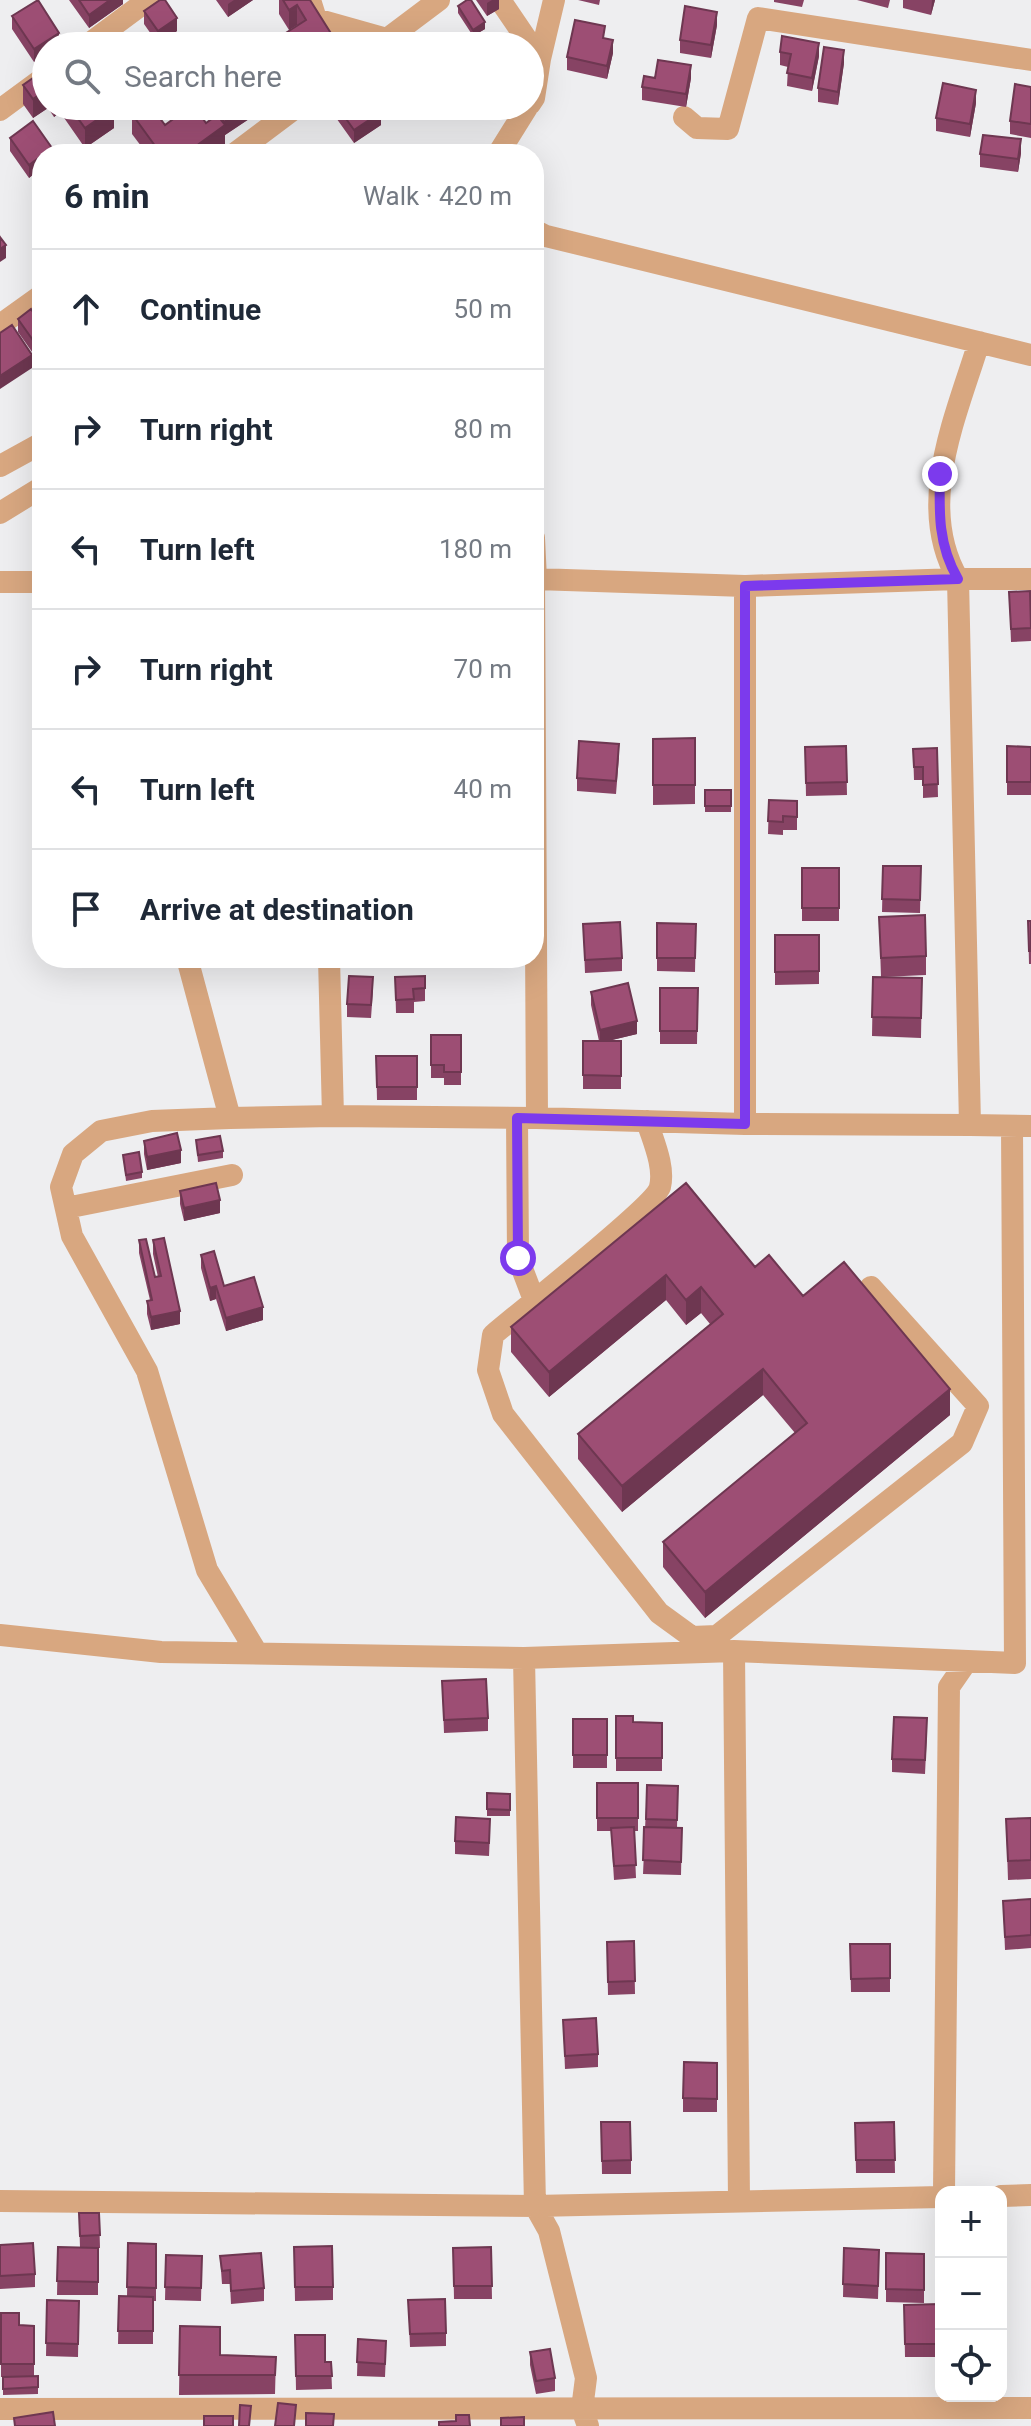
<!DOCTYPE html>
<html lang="en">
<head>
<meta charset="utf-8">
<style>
	:root { --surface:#fff; --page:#f2f2f3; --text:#1f2937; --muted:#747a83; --line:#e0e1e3 }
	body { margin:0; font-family:Roboto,sans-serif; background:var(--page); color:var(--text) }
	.controls { position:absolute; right:24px; bottom:24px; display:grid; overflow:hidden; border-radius:16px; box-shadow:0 8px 32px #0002 }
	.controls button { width:72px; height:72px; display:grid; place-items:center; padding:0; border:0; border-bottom:2px solid var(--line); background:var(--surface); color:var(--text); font:40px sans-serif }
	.stop { position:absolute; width:24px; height:24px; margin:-18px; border:6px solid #7c3aed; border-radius:50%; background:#fff }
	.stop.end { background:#7c3aed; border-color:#fff; box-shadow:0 2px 8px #0008 }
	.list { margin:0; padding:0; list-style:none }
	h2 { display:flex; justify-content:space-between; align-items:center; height:104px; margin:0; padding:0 32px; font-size:34px }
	h2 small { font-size:26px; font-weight:400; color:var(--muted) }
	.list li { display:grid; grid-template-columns:52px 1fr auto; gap:24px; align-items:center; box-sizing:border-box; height:120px; padding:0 32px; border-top:2px solid var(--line) }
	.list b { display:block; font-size:30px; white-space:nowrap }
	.list em { font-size:26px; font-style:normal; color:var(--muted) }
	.icon { flex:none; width:44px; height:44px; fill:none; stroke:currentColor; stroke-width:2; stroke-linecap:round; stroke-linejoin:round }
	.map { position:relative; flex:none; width:1031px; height:2426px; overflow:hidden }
	.search { position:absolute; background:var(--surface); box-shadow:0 8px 32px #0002; left:32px; top:32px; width:512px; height:88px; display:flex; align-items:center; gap:20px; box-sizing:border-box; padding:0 28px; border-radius:44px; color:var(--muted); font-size:30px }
	.panel { position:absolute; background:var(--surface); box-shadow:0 8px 32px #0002; left:32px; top:144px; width:512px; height:824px; border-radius:32px }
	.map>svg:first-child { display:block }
</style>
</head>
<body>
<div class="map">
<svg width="1031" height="2426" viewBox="0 0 1031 2426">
	<rect width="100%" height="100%" fill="#eeeef0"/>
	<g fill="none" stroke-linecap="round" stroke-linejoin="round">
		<path stroke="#d8a780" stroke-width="22" d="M310,0L316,19L387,39L400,46
			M500,0L540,59L534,98L530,104
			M379,45L439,0
			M86,46L148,0
			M540,59L554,0
			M0,110L46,76
			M684,117L697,128L728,129L758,18L1031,60
			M234,154L298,106
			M498,154L528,106
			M534,230L546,236L1031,355
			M0,325L42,295
			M979,342C956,417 915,505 958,579H1031
			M0,466L42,443
			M0,513L42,487
			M534,538L536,579L745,586V1124L537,1118
			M0,582H42
			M187,958L230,1118L333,1116L329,958
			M333,1116L537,1118L534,579
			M230,1118L152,1121L101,1131L73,1154L61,1187L72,1236L147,1371L207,1570L257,1653
			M517,1118L518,1258L534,1300
			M647,1121C653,1141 665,1166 660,1187C655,1206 517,1314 493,1335L488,1370L503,1414L659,1613L692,1637L717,1636L962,1443L978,1406L871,1287
			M745,1124L970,1125L958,579L745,586
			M970,1125L1031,1126
			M66,1208L232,1175
			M0,1635L161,1652L524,1658L734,1651L1015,1663L1012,1126
			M734,1651L739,2201
			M524,1658L535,2206L549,2231L586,2378L582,2409L588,2426
			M944,2192L949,1687L967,1661
			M1001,2196L1031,2195
			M0,2201L535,2206L941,2197
			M0,2409L1031,2408"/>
	</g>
	<path fill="#874364" d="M69,0H123V4L89,28Z
		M216,0H253L228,17Z
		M279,0H310L337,46L297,25L289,30L279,14Z
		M476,0H499V9L487,16Z
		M578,0H600L599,5Z
		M774,0H804L802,7L774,2Z
		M857,0H890L888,8Z
		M903,0H935L931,15L903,8Z
		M458,6L485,29L473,36L458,13Z
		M144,11L177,31L158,44L144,24Z
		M12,16L59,46H46V54L34,62L12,29Z
		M717,25L711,58L680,53V40Z
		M780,52L819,56L812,91L787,86L788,67L780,65Z
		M613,53L607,79L567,70V57Z
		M844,63L838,105L818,102V88Z
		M691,78L686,107L642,100V87Z
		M23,85L46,106H113L114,128L85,148L60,112L54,117L48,108L33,118L23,104Z
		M1031,87V138L1010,134V121Z
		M976,103L970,137L936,131V118Z
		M207,106H252V117L225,135V145L212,154H147L132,134V114L165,125L206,123L212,118L207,110Z
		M329,106H377L381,125L354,143L329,108Z
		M10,138L52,154L29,178L10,151Z
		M1021,153L1018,172L980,167V154Z
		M18,319L42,325V366L18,332Z
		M1009,592L1031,604V641L1011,642Z
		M695,738V804L653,805V739Z
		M846,746L847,795L806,796L805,747Z
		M1007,746L1031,747V795H1007Z
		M937,748L938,797L923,798V780H914L913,749Z
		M619,757L616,794L577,791V778Z
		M705,790H731V812H705Z
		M769,800L797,801V830H783V835L768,834Z
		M883,866H921L920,913L882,912Z
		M802,868H839V921H802Z
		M879,917L926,956V975L882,977L922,978L921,1038L872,1036L873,977H881Z
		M1028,921H1031V964H1029Z
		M657,923L696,924L695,972L657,971Z
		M583,924L622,958V971L585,973Z
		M775,935H819V984L775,985Z
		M425,976V1001L414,1002V1013H396L395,977Z
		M660,988H698L697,1044H660Z
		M373,990L371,1018L347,1017V1004Z
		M591,992L637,1034L607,1041H621V1089H583V1041H599L591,1005Z
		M431,1035H461V1085H444V1078H431Z
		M376,1056L417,1087V1100H377Z
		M196,1140L223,1151V1158L198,1162Z
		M144,1141L181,1163L147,1170L144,1154Z
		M123,1155L142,1172V1178L126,1181Z
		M686,1183L755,1267L803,1296L950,1415L705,1618L663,1567V1542L795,1433L763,1395L622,1512L578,1459V1434L710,1324L701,1313L686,1325L666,1300L549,1397L511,1352V1327Z
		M180,1191L220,1213L184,1221L180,1204Z
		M139,1240L155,1277H158L153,1254V1240L180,1324L151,1330L147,1314V1301L150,1300L139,1253Z
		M201,1255L224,1286L263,1320L226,1331L216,1299L210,1301L201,1268Z
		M442,1681L488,1718V1731L444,1733Z
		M616,1716L633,1722L662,1723V1771H616Z
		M573,1719H607V1768H573Z
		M927,1732L925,1774L892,1772V1759Z
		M597,1783H638V1831H634L636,1878L614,1880L611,1831H597Z
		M647,1785L678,1786L677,1828H682L681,1875L643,1874Z
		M487,1793L510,1794V1816H487Z
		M1031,1818V1879L1008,1880L1006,1819Z
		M490,1832L489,1856L455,1854V1841Z
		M1031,1899V1948L1005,1950L1003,1901Z
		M634,1941L635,1994L608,1995L607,1942Z
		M850,1944H890V1992H851Z
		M563,2020L598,2054V2067L565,2069Z
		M717,2063V2112H683V2098Z
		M601,2122L631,2160V2174H602Z
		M894,2122L895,2173H856L855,2123Z
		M79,2213H99L100,2248H92H98V2295H57L58,2247L80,2248Z
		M128,2243L156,2244V2301H153V2344H118L119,2296H127Z
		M0,2245L35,2274V2287L0,2289Z
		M294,2247L333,2287V2300L295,2301Z
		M491,2247L492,2299H454L453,2248Z
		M844,2248L879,2263L878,2299L843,2297Z
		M886,2253L924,2254V2303L886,2302Z
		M166,2255L202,2256L201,2301L165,2300Z
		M220,2256L264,2288V2301L231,2304L230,2284H222Z
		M47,2300L79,2301L78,2357L46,2356Z
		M408,2300L446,2333V2346L410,2347Z
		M939,2304L940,2357H905L904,2305Z
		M1,2313L19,2325L34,2364V2376H38V2394L3,2395V2377H1Z
		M180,2326L220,2355L276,2357L275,2394L179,2395Z
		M295,2335L325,2362H331L332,2389L296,2390Z
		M358,2339L386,2354L385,2377L357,2376Z
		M530,2352L555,2378V2391L536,2394L530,2365Z"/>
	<path fill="#6e3751" d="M110,0H123V4L89,28V15Z
		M234,0H253L228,17V4Z
		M492,0H499V9L487,16V3Z
		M932,0H935L931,15Z
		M297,5V25L289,30V10Z
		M717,12V25L711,58V45Z
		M177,18V31L158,44V31Z
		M485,22V29L473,36V30Z
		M59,33V46H46V54L34,62V49Z
		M613,40V53L607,79V66Z
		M819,43V56L812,91V78Z
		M844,50V63L838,105V92Z
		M691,65V78L686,107V94Z
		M46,90V106H48V108L33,118V99Z
		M976,90V103L970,137V124Z
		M54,106H60V112L54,117Z
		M248,106H252V117L225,135V145L212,154H185L224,125V122Z
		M114,108V128L85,148V128Z
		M381,112V125L354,143V130Z
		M1021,139V153L1018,172V159Z
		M52,148V154H43Z
		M42,155V168L29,178V165Z
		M6,245V258L0,262V249Z
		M32,355V368L0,389V376Z
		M637,1021V1034L600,1043V1030Z
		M181,1150V1163L147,1170V1157Z
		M220,1200V1213L184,1221V1208Z
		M666,1275V1300L549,1397V1372Z
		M216,1286V1299L210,1301V1288Z
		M701,1287V1313L686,1325V1300Z
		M263,1307V1320L226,1331V1318Z
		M180,1311V1324L151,1330V1317Z
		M763,1369V1395L622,1512V1486Z
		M950,1389V1415L705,1618V1592Z"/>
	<path fill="#9d4e74" stroke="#6e3751" stroke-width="2" d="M38,0L59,33L34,49L12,16Z
		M79,0H110L89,15Z
		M160,0H165L177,18L158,31L144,11Z
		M283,0H310L337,43L332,46H267V45L306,20L297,5L289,10Z
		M467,0H471L485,22L473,30L458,6Z
		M685,6L717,12L711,45L680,40Z
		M575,20L605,26L603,38L613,40L607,66L567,57Z
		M782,36L819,43L812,78L787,73L791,54L780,52Z
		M824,47L844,50L838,92L818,88Z
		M658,60L691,65L686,94L642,87L644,76L655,78Z
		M46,69V90L33,99L23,85Z
		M943,83L976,90L970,124L936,118Z
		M1015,84L1031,87V124L1010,121Z
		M69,106H113L114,108L85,128Z
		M144,106H151L165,125L191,106H194L206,123L217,115L225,125L185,154H161L132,114Z
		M213,106H248L224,122Z
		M337,106H377L381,112L354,130Z
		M33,121L52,148L29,165L10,138Z
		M983,135L1021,139L1018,159L980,154Z
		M0,237L6,245L0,249Z
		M31,309L42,325V353L18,319Z
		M12,325L32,355L0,376V333Z
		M1030,591L1031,628L1011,629L1009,592Z
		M695,738V785H653V739Z
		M579,741L619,744L616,781L577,778Z
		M846,746L847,782L806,783L805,747Z
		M1007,746L1031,747V782H1007Z
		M937,748L938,784L923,785V767H914L913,749Z
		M705,790H731V806H705Z
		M769,800L797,801V817L783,816V822L768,821Z
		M883,866H921L920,900L882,899Z
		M802,868H839V908H802Z
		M925,915L926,956L881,958L879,917Z
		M1028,921H1031V951H1029Z
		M620,922L622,958L585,960L583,924Z
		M657,923L696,924L695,958H657Z
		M775,935H819V971L775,972Z
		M349,976L373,977L371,1005L347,1004Z
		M425,976V988L413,989L414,999L396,1000L395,977Z
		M873,977L922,978L921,1018L872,1017Z
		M628,983L637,1021L600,1030L591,992Z
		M660,988H698L697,1031H660Z
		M431,1035H461V1072H444V1065H431Z
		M583,1041H621V1076L583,1075Z
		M376,1056H417V1087H377Z
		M177,1133L181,1150L147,1157L144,1141Z
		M220,1136L223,1151L198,1155L196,1140Z
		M139,1152L142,1172L126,1175L123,1155Z
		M216,1183L220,1200L184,1208L180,1191Z
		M686,1183L755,1267L769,1255L803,1296L844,1262L950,1389L705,1592L663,1542L807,1423L763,1369L622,1486L578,1434L723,1314L701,1287L686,1300L666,1275L549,1372L511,1327Z
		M164,1238L180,1311L151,1317L147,1301L152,1300L139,1240L146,1239L155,1277L161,1276L153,1240Z
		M214,1251L224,1286L254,1277L263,1307L226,1318L216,1286L210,1288L201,1255Z
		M486,1679L488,1718L444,1720L442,1681Z
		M616,1716H633V1722L662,1723V1758H616Z
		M894,1717L927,1718L925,1760L892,1759Z
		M573,1719H607V1755H573Z
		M597,1783H638V1818H597Z
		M647,1785L678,1786L677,1820L646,1819Z
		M487,1793L510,1794V1810L487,1809Z
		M456,1817L490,1819L489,1843L455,1841Z
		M1031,1818V1860L1008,1861L1006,1819Z
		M634,1827L636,1865L614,1866L611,1828Z
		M644,1827L682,1828L681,1862L643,1860Z
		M1031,1899V1935L1005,1937L1003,1901Z
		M634,1941L635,1981L608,1982L607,1942Z
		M850,1944H890V1978L851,1979Z
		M596,2018L598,2054L565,2056L563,2020Z
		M684,2062L717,2063V2099L683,2098Z
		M601,2122H630L631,2160L602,2161Z
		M894,2122L895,2160H856L855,2123Z
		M79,2213H99L100,2235L80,2236Z
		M33,2243L35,2274L0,2276V2245Z
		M128,2243L156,2244V2288L127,2287Z
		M332,2246L333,2287H295L294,2247Z
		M58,2247L98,2248V2282L57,2281Z
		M491,2247L492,2286H454L453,2248Z
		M844,2248L879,2250L878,2286L843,2284Z
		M261,2253L264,2288L231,2291L230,2270L222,2271L220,2256Z
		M886,2253L924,2254V2290L886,2289Z
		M166,2255L202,2256L201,2288L165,2287Z
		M119,2296L153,2297V2331H118Z
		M445,2299L446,2333L410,2334L408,2300Z
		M47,2300L79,2301L78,2344L46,2343Z
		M939,2304L940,2344H905L904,2305Z
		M1,2313H19V2325L34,2326V2364H1Z
		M180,2326L220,2327V2355L276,2357L275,2375H179Z
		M295,2335H325V2362H331L332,2376H296Z
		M358,2339L386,2341L385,2364L357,2362Z
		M550,2349L555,2378L536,2381L530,2352Z
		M38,2376V2387L3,2389V2377Z
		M278,2403L296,2405L294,2426H275Z
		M240,2405L251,2406L249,2426H239Z
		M53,2412L55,2426H15L14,2418Z
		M306,2413L334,2414L333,2426H306Z
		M456,2415H469L470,2426H439V2422L456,2421Z
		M204,2416H233V2426H204Z
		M524,2417V2426H501V2418Z"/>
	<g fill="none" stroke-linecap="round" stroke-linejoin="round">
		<path stroke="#7c3aed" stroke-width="10" d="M518,1258L517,1118L745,1124V586L958,579C938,545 939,512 940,474"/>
	</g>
</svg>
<div class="controls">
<button>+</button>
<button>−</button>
<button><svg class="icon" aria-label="locate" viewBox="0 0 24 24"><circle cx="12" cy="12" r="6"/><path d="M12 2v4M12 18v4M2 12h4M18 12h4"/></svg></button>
</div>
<div class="stop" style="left:518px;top:1258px"></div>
<div class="stop end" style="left:940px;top:474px"></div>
<div class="search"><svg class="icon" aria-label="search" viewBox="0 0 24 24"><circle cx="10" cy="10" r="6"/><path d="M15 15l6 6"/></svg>Search here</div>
<section class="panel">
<h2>6 min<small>Walk · 420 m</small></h2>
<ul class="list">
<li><svg class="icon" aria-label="ahead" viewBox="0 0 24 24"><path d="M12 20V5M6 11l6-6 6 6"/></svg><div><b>Continue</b></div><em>50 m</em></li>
<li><svg class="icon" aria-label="right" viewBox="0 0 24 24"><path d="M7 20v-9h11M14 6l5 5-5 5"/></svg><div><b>Turn right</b></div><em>80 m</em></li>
<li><svg class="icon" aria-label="left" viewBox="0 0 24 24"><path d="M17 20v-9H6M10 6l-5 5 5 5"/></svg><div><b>Turn left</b></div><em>180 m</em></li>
<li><svg class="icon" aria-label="right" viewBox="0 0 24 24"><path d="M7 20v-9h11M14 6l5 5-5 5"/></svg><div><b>Turn right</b></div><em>70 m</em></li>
<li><svg class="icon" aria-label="left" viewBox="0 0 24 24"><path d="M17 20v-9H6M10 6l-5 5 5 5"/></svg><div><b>Turn left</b></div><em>40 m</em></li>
<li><svg class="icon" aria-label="arrive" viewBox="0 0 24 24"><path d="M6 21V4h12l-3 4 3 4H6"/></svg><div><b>Arrive at destination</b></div></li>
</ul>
</section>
</div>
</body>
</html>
